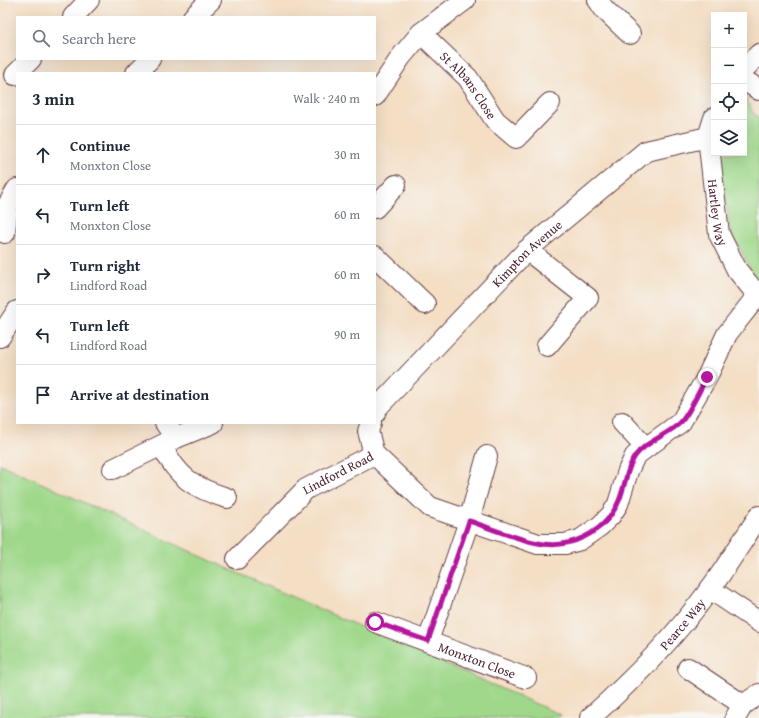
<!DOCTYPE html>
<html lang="en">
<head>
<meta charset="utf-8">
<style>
	:root { --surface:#fff; --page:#f2f2f3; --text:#1f2937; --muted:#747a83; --line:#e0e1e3 }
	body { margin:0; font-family:"Gentium Book Plus",serif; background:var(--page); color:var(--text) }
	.controls { position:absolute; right:12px; top:12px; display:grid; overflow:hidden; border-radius:0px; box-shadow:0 4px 16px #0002 }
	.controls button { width:36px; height:36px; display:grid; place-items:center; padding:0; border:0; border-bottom:1px solid var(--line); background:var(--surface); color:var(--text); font:20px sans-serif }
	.stop { position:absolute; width:12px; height:12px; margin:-9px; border:3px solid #b5179e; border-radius:50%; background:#fff }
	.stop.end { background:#b5179e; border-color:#fff; box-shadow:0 1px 4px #0008 }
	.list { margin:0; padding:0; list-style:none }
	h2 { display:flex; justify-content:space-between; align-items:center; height:52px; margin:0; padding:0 16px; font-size:17px }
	h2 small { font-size:13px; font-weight:400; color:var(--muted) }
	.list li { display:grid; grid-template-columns:26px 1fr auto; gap:12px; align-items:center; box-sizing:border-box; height:60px; padding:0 16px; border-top:1px solid var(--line) }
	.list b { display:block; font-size:15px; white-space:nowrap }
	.list p { margin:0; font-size:13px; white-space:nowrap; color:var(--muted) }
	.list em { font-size:13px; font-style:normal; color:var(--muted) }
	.icon { flex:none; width:22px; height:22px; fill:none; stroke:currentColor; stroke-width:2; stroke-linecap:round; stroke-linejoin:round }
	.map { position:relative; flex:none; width:759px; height:718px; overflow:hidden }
	.search { position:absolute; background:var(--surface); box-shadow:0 4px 16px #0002; left:16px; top:16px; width:360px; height:44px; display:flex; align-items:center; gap:10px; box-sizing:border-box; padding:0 14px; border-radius:0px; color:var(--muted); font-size:15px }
	.panel { position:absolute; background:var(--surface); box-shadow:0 4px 16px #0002; left:16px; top:72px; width:360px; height:352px; border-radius:0px }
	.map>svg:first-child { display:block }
</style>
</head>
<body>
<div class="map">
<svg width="759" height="718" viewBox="0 0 759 718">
	<rect width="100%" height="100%" fill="#f6f6f2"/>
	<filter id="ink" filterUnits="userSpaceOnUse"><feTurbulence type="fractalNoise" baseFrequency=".025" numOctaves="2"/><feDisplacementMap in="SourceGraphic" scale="8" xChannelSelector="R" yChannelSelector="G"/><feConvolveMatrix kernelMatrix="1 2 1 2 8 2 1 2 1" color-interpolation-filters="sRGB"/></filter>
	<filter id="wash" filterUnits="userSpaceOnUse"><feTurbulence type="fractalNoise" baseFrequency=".012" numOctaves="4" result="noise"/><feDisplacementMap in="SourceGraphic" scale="16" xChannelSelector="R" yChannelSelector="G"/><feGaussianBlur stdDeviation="0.9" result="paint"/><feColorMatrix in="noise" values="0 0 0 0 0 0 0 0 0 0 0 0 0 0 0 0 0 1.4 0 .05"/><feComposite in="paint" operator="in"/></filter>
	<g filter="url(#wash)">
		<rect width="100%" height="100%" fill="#f4dec4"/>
		<path fill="#9fd88a" stroke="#747c5a" d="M744,95L753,113L759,118V285L730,230L720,160L721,153H744Z
			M0,464L231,570L561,715L557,718H0Z"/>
	</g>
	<g filter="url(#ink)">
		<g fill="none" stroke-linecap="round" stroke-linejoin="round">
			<g stroke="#643c42" stroke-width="22">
				<g id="minor">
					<path d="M598,0L604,9L630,34"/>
					<path d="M73,17L89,0"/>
					<path d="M193,17L211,0"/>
					<path id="s1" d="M421,33L468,78L495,120L516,138L550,103"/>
					<path d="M744,69L759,54"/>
					<path d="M136,73L150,59"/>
					<path d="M15,75L31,59"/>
					<path d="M744,80L759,90"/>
					<path d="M375,96L401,57L421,33L465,0"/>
					<path id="s2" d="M714,118L708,137L719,234L737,270L759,297"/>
					<path d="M375,208L396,185"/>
					<path d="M5,233L8,205L17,189"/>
					<path d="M527,250L588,298L547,346"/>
					<path d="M375,256L425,304"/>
					<path d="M0,337L17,311"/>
					<path id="s3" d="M375,413L376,409L527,250L646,151L708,137"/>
					<path d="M622,422L645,447"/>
					<path d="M165,423L176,438L213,423"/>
					<path d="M371,423L368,431L374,454"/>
					<path d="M162,446C178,478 194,488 227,498"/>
					<path d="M374,454L430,507L538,544H565L580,540L600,526L611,515L618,504L628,471L635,456L681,422L707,377L727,334L757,296"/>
					<path d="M113,469L176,438"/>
					<path id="s4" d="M237,559L306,489L374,454"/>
					<path d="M710,589L759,622"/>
					<path id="s5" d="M375,622L526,678"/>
					<path d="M428,641L469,521L487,456"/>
					<path d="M688,668L743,705"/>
					<path id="s6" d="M590,718C634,679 675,637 710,589C727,566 743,540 759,516"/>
					<path d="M735,718L743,705L759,694"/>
				</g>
			</g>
			<use href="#minor" stroke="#fff" stroke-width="20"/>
		</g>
	</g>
	<g fill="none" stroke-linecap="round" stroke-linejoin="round" filter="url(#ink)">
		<path stroke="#b5179e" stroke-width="5" d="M375,622L428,641L469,521C491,528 515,539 538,543C569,550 603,533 617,505C625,490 625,471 635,456C646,441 668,435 681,422C690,412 700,389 707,377"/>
	</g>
	<g text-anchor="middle" stroke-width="3.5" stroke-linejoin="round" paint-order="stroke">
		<g font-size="13" fill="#4a1f2b" stroke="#f6f6f2">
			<text dy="5" stroke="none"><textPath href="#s1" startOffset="71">St Albans Close</textPath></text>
			<text dy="5" stroke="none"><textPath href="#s2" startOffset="96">Hartley Way</textPath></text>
			<text dy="5" stroke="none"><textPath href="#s3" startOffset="221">Kimpton Avenue</textPath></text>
			<text dy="5" stroke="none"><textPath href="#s4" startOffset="134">Lindford Road</textPath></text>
			<text dy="5" stroke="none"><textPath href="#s6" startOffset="132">Pearce Way</textPath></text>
			<text dy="5" stroke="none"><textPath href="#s5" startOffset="109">Monxton Close</textPath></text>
		</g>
	</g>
</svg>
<div class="controls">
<button>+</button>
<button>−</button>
<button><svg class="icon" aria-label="locate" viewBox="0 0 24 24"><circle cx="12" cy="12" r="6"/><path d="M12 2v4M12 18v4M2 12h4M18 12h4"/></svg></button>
<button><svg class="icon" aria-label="layers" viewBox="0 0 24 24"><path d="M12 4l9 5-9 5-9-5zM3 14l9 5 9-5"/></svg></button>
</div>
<div class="stop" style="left:375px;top:622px"></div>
<div class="stop end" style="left:707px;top:377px"></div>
<div class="search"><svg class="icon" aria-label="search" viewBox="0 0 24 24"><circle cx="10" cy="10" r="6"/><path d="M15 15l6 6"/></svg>Search here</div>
<section class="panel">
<h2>3 min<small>Walk · 240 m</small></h2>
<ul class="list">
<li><svg class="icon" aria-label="ahead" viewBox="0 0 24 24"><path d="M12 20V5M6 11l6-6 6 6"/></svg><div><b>Continue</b><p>Monxton Close</p></div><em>30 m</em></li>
<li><svg class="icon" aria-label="left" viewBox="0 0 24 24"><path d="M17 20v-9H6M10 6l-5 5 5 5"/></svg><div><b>Turn left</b><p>Monxton Close</p></div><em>60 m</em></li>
<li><svg class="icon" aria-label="right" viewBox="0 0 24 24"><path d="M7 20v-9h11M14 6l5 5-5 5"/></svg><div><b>Turn right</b><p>Lindford Road</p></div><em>60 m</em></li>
<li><svg class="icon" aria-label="left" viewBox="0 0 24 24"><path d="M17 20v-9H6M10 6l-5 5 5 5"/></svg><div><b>Turn left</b><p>Lindford Road</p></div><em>90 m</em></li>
<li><svg class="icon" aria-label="arrive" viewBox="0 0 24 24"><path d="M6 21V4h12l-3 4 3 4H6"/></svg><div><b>Arrive at destination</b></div></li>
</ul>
</section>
</div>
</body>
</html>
